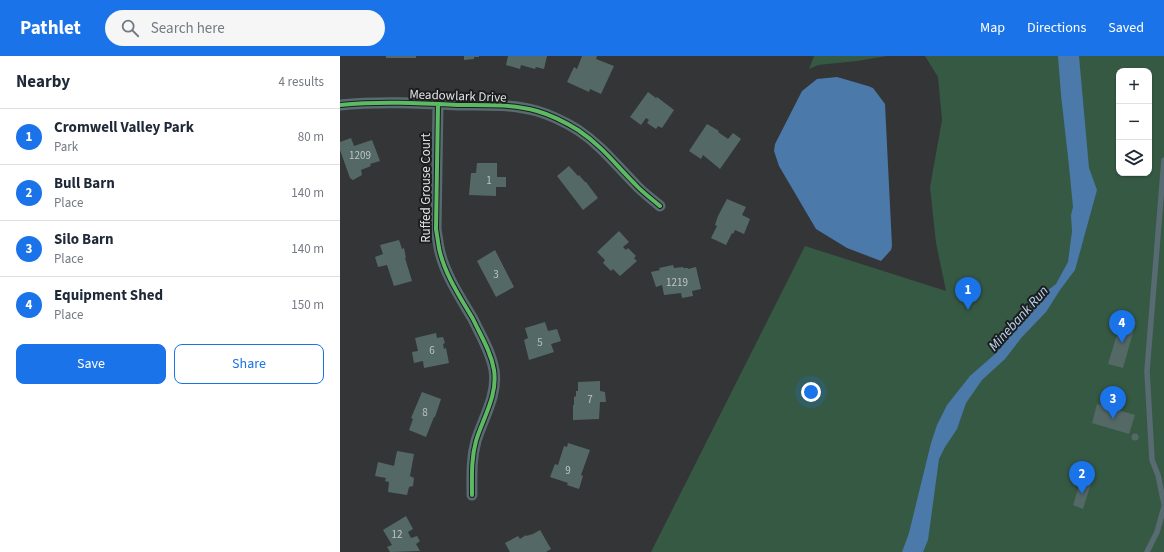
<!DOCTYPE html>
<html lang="en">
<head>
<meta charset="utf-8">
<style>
	:root { --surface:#fff; --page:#f6f6f7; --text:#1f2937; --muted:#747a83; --line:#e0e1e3; --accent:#1a73e8 }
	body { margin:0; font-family:"Source Sans 3",sans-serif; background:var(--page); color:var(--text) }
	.controls { position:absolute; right:12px; top:12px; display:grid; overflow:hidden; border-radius:8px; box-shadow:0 1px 3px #0004 }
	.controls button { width:36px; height:36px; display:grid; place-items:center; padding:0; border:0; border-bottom:1px solid var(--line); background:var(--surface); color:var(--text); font:20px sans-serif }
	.you { position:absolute; left:471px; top:336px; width:14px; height:14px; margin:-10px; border:3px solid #fff; border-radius:50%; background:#1a73e8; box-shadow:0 0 0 6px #1a73e833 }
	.badge { display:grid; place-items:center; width:26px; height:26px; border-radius:50%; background:var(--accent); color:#fff; font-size:13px; font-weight:700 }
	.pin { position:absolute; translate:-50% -33px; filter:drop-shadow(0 1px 2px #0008) }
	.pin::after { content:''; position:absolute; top:21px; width:14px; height:12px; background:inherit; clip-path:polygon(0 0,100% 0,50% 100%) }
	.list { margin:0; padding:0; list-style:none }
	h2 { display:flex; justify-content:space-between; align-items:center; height:52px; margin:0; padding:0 16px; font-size:17px }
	h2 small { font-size:13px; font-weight:400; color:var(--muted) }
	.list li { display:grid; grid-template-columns:26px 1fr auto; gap:12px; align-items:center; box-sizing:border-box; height:56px; padding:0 16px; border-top:1px solid var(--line) }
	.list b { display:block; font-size:15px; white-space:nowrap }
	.list p { margin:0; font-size:13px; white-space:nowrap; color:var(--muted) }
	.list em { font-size:13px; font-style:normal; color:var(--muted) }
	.actions { display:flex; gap:8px; padding:12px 16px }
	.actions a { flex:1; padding:9px 0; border:1px solid var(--accent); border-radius:8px; text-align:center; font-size:14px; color:var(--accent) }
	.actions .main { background:var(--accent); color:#fff }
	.icon { flex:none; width:22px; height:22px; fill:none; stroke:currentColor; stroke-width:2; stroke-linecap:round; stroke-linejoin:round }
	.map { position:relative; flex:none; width:824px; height:496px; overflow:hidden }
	header { display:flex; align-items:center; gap:24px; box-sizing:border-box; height:56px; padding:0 20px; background:var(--accent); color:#fff }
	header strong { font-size:19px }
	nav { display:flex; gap:22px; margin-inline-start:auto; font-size:14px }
	.search { width:280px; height:36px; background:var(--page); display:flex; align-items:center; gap:10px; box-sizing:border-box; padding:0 14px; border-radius:22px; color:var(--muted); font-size:15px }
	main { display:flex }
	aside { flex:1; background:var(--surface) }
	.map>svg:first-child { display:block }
</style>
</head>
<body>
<header>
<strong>Pathlet</strong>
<div class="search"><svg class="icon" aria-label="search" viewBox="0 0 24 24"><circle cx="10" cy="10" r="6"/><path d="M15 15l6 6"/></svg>Search here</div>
<nav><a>Map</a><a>Directions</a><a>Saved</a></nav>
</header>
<main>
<aside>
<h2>Nearby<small>4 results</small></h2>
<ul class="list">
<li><span class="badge">1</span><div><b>Cromwell Valley Park</b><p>Park</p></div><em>80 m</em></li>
<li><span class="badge">2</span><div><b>Bull Barn</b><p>Place</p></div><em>140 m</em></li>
<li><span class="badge">3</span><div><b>Silo Barn</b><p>Place</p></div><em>140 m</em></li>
<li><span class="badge">4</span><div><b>Equipment Shed</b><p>Place</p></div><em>150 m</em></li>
</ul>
<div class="actions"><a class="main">Save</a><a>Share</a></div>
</aside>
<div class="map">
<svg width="824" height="496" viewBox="0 0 824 496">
	<rect width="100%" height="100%" fill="#343536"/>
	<path fill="#365944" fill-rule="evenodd" d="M474,0H547L517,5L478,9L469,13Z
		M585,0H824V496H311L465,190L606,235L596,187L590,131L602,64L598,21ZM779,15H809V117H779Z"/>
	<path fill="#4a79aa" d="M718,0H739L749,112L757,134L735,214L720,234L706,256L682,281L665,303L642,324L626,347L617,373L605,391L599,403L588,484L583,496H562L569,477L591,387L597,369L607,349L630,320L655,298L695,251L703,238L716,228L728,206L732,175L731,159L733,151L729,110L721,39Z
		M497,21L528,30L533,32L545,48L552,190L551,194L541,205L507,192L476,173L439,110L434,95L435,88L462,35L477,23Z"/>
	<path fill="#546966" d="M46,0H76V2H46Z
		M124,0H139V1H134V3L124,4Z
		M168,0H207L204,13L196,11L195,13L181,9L180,13L166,9Z
		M242,0H257L256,3L274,10L261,38L250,33L249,36L227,26L234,11L237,13Z
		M308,36L316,42L317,41L334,54L322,72L318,70L316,73L307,67L309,64L306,62L301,69L290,61Z
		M367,68L379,75L378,76L388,83L393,77L401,83L380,113L363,99L361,103L349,95Z
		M11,82L14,90L32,84L40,105L30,108L31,110L21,114L22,119L13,124L10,122L0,94V86Z
		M137,107H157V121H166V131H156V140L129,139L131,117H136Z
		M229,110L238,120L239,119L245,126H246L258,142L243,154L217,120Z
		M387,143L406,151L402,159L410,163L404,178L395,174L393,178L392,177L386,189L371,182L377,170L375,169L378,160Z
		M279,175L289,186L283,191L286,194L288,192L296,200L294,202L297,205L280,220L273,213L271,215L263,207L265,204L257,196Z
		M59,184L62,193L64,192L66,202H65L72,225L54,230L47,209L38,211L35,201L43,198L40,189Z
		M155,194L174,231L156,241L137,205Z
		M333,209L334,212L343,211V212H348V213L356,211L361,233L352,235L353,240L342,242L341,237L324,239L322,229L316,231L311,216L320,214L319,212Z
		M782,262L796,266L783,312L768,308Z
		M205,266L208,275L217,273L221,285L211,288L214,296L189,304L184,284L188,282L185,272Z
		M96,277L97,282L103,281L105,287L103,288L104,293L106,292L109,307L84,312L83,305L74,307L72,296L78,295L75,282Z
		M260,325V335L265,336L266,346H260L259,363L233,364V349H234V341L236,340V335H238V326Z
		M82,336L101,343L95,361H94L86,381L69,374L73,363L71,362Z
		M757,348L795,359L789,378L752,367Z
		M791.5 381a3.5 3.5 0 1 1 7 0a3.5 3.5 0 1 1-7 0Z
		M228,387L250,394L241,419L243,420L239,433L227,429L228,427L210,421L215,408L218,409L224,390L227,391Z
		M57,395L74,398L70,420L74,422L73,430L69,431L67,439L48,436L49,426L45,425L46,422L35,420L38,406L54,410Z
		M741,424L751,427L743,453L733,449Z
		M66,460L73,473L68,476L71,482L77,480L80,485L76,488L80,495L50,496L47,491L52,489L43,474Z
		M200,474L211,493L206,496H170L165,487L178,480L180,483L186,479V480L193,478Z"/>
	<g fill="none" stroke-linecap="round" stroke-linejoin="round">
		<path stroke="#596b72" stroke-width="5.5" d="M824,104L807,315L812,404L818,419L824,448
			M807,496L817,476L824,451"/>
		<path stroke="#596b72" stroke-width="11" d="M98,48L96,173C97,179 98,186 99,192C104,217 120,241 133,263C141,280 151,296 154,314C158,339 143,362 136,385C131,403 132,421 132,439
			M0,49C39,45 79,47 118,49C144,49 171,48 197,55C211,59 225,66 238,74C262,90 275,108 295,128C302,136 312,143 320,150"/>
		<g stroke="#1c1d1e" stroke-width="6">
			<path id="cycleway" d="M98,48L96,173C97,179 98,186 99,192C104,217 120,241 133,263C141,280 151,296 154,314C158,339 143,362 136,385C131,403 132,421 132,439
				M0,49C39,45 79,47 118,49C144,49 171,48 197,55C211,59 225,66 238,74C262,90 275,108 295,128C302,136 312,143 320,150"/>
		</g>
		<use href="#cycleway" stroke="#5cba63" stroke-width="4"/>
	</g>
	<g text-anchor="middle" stroke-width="4" stroke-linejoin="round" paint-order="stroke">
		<g font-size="11" fill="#bdc4c3">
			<text x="20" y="103">1209</text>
			<text x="149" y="128">1</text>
			<text x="156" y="222">3</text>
			<text x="337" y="230">1219</text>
			<text x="200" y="290">5</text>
			<text x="92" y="298">6</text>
			<text x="250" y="347">7</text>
			<text x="85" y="360">8</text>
			<text x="228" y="418">9</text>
			<text x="57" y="482">12</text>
		</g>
		<g font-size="13" fill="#e0e2e2" stroke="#1c1d1e">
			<text transform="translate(118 39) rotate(2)" y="5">Meadowlark Drive</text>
			<text transform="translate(85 132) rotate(-90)" y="5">Ruffed Grouse Court</text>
		</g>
		<g font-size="14" font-style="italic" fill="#bbd7f5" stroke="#1c1d1e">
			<text transform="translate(678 262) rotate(-48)" y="5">Minebank Run</text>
		</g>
	</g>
</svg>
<div class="controls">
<button>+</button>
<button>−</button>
<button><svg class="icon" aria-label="layers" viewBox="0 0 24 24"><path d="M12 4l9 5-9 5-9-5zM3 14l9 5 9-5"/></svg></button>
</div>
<div class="you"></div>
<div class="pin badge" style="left:628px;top:254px">1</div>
<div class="pin badge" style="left:742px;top:438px">2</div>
<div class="pin badge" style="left:773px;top:363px">3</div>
<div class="pin badge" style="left:782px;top:287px">4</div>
</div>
</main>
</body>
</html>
